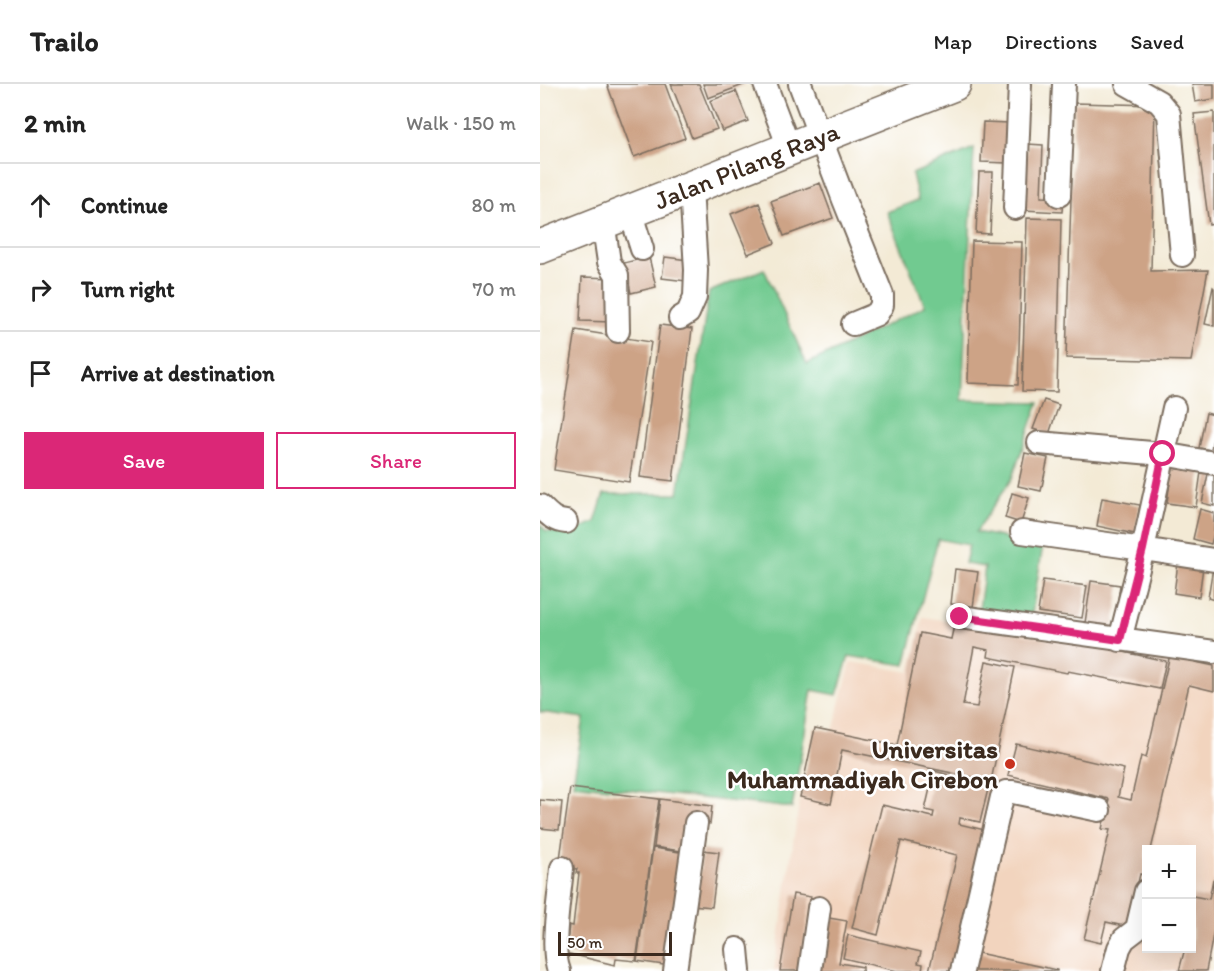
<!DOCTYPE html>
<html lang="en">
<head>
<meta charset="utf-8">
<style>
	:root { --surface:#fff; --page:#f2f2f2; --text:#222; --muted:#767676; --line:#e0e0e0; --accent:#db2777 }
	body { margin:0; font-family:Itim,sans-serif; background:var(--page); color:var(--text) }
	.controls { position:absolute; right:18px; bottom:18px; display:grid; overflow:hidden; border-radius:0px; box-shadow:0 6px 24px #0002 }
	.controls button { width:54px; height:54px; display:grid; place-items:center; padding:0; border:0; border-bottom:2px solid var(--line); background:var(--surface); color:var(--text); font:30px sans-serif }
	.scale { position:absolute; left:18px; bottom:15px; width:114px; box-sizing:border-box; padding-left:6px; border:3px solid #3b2a1e; border-top:0; font-size:16px; line-height:21px; white-space:nowrap; color:#3b2a1e; -webkit-text-stroke:4px #fff; paint-order:stroke }
	.stop { position:absolute; width:18px; height:18px; margin:-14px; border:4px solid #db2777; border-radius:50%; background:#fff }
	.stop.end { background:#db2777; border-color:#fff; box-shadow:0 2px 6px #0008 }
	.list { margin:0; padding:0; list-style:none }
	h2 { display:flex; justify-content:space-between; align-items:center; height:78px; margin:0; padding:0 24px; font-size:26px }
	h2 small { font-size:20px; font-weight:400; color:var(--muted) }
	.list li { display:grid; grid-template-columns:39px 1fr auto; gap:18px; align-items:center; box-sizing:border-box; height:84px; padding:0 24px; border-top:2px solid var(--line) }
	.list b { display:block; font-size:22px; white-space:nowrap }
	.list em { font-size:20px; font-style:normal; color:var(--muted) }
	.actions { display:flex; gap:12px; padding:18px 24px }
	.actions a { flex:1; padding:14px 0; border:2px solid var(--accent); border-radius:0px; text-align:center; font-size:21px; color:var(--accent) }
	.actions .main { background:var(--accent); color:#fff }
	.icon { flex:none; width:33px; height:33px; fill:none; stroke:currentColor; stroke-width:2; stroke-linecap:round; stroke-linejoin:round }
	.map { position:relative; flex:none; width:674px; height:887px; overflow:hidden }
	header { display:flex; align-items:center; gap:36px; box-sizing:border-box; height:84px; padding:0 30px; background:var(--surface); border-bottom:2px solid var(--line) }
	header strong { font-size:28px }
	nav { display:flex; gap:33px; margin-inline-start:auto; font-size:21px }
	main { display:flex }
	aside { flex:1; background:var(--surface) }
	.map>svg:first-child { display:block }
</style>
</head>
<body>
<header>
<strong>Trailo</strong>
<nav><a>Map</a><a>Directions</a><a>Saved</a></nav>
</header>
<main>
<aside>
<h2>2 min<small>Walk · 150 m</small></h2>
<ul class="list">
<li><svg class="icon" aria-label="ahead" viewBox="0 0 24 24"><path d="M12 20V5M6 11l6-6 6 6"/></svg><div><b>Continue</b></div><em>80 m</em></li>
<li><svg class="icon" aria-label="right" viewBox="0 0 24 24"><path d="M7 20v-9h11M14 6l5 5-5 5"/></svg><div><b>Turn right</b></div><em>70 m</em></li>
<li><svg class="icon" aria-label="arrive" viewBox="0 0 24 24"><path d="M6 21V4h12l-3 4 3 4H6"/></svg><div><b>Arrive at destination</b></div></li>
</ul>
<div class="actions"><a class="main">Save</a><a>Share</a></div>
</aside>
<div class="map">
<svg width="674" height="887" viewBox="0 0 674 887">
	<rect width="100%" height="100%" fill="#fff"/>
	<filter id="ink" filterUnits="userSpaceOnUse"><feTurbulence type="fractalNoise" baseFrequency=".0167" numOctaves="2"/><feDisplacementMap in="SourceGraphic" scale="12" xChannelSelector="R" yChannelSelector="G"/><feConvolveMatrix kernelMatrix="1 2 1 2 8 2 1 2 1" color-interpolation-filters="sRGB"/></filter>
	<filter id="wash" filterUnits="userSpaceOnUse"><feTurbulence type="fractalNoise" baseFrequency=".008" numOctaves="4" result="noise"/><feDisplacementMap in="SourceGraphic" scale="24" xChannelSelector="R" yChannelSelector="G"/><feGaussianBlur stdDeviation="1.35" result="paint"/><feColorMatrix in="noise" values="0 0 0 0 0 0 0 0 0 0 0 0 0 0 0 0 0 1.4 0 .05"/><feComposite in="paint" operator="in"/></filter>
	<g filter="url(#wash)">
		<rect width="100%" height="100%" fill="#f3ead5"/>
		<path fill="#f2d4be" fill-rule="evenodd" d="M383,533L674,575V848L668,887H234L260,713L275,644L293,647L311,578L370,588ZM606,766H652V864H606Z"/>
		<path fill="#71ca90" stroke="#567a57" stroke-width="1.5" d="M434,64L422,316L499,318L472,394L436,448L503,461L491,535L439,526L445,483L425,480L429,461L398,455L365,581L309,572L297,611L272,606L252,724L33,700L44,634L0,628V440L6,447L30,449L55,438L64,410H138L169,208L224,185L267,280L385,222L347,128L378,116L372,90Z"/>
		<g id="blocks">
			<path fill="#cda386" d="M67,0H125L145,54L94,73Z
				M131,0H159L177,45L152,54Z
				M163,0H206L168,14Z
				M652,0H674V15L655,18Z
				M196,7L208,37L182,47L170,17Z
				M534,19L615,21L611,187L668,186L651,277L526,274Z
				M674,28V140L669,141L654,30Z
				M443,38L469,39L468,79L441,78Z
				M487,60L503,61L501,113L523,114L522,128L483,126Z
				M439,88H453L450,150L436,149Z
				M280,99L293,134L244,152L231,117Z
				M219,119L235,159L208,170L191,130Z
				M487,134L521,135L517,308L482,307Z
				M432,157L482,158L478,301L428,299Z
				M109,173L116,203L91,209L84,179Z
				M125,173L148,176L146,197L122,194Z
				M42,193L73,194L72,238L40,237Z
				M673,203L674,204V242L665,240Z
				M120,241L152,245L133,397L100,393Z
				M36,246L111,258L89,398L14,386Z
				M504,316L519,321L509,350L493,345Z
				M666,329L674,331V349L671,366L659,364Z
				M485,369L508,374L501,407L478,402Z
				M632,384L661,388L656,423L627,419Z
				M669,385L674,386V422L662,419Z
				M472,409L489,414L481,439L465,434Z
				M562,414L600,421L595,450L557,442Z
				M660,425L674,429V449L671,460L653,455Z
				M638,479L663,483L659,513L634,509Z
				M673,483L674,484V516L668,514Z
				M415,485L438,488L433,523L411,520Z
				M503,496L547,502L542,534L498,528Z
				M551,497L580,501L574,543L545,539Z
				M415,537L536,561V558L626,577L620,605L528,587L527,589L448,573L449,566L434,563L423,621L437,623L446,577L475,583L451,697L302,666L291,720L260,713L275,644L357,661L380,549L411,555Z
				M631,566L656,572L655,578L674,582V607L649,601L611,766H606L605,791L600,790L588,843L566,838L561,859L544,855L570,746L562,745L569,715L468,691L476,660L584,685L578,713L591,716L601,672L606,674Z
				M394,687L449,701L440,738L420,734L419,740L449,747L415,887H389L417,771L361,757L338,851L312,844L342,721L393,733L394,728L385,726Z
				M30,704L119,715L96,877L76,875L75,881L26,869L29,841L33,842L39,789H36L37,785L19,782Z
				M120,715L172,722L170,740L152,737L148,768L114,763Z
				M0,716L22,718L19,746L0,744Z
				M113,764L146,769L130,882L97,877Z
				M162,766L179,768L172,823L152,821L154,802L158,803Z
				M673,795L674,846L666,887H639L645,864H652V812L669,815Z
				M253,810L271,813L262,868L264,887H240Z
				M289,834L307,837L299,879L323,883V887H272L283,867Z
				M308,851L381,868L378,879L383,880L382,887H357L303,874Z
				M438,869L517,886V887H434Z"/>
		</g>
	</g>
	<g filter="url(#ink)">
		<use href="#blocks" fill-opacity="0" stroke="#7b6d5e" stroke-width="1.5"/>
		<g fill="none" stroke-linecap="round" stroke-linejoin="round">
			<g stroke="#7b6d5e" stroke-width="26">
				<path id="minor" d="M225,0L250,66
					M260,0L304,116L342,211V221L337,230L313,240
					M587,0L619,18L629,30L642,171
					M519,111L524,0
					M475,124L480,0
					M90,127L102,165
					M63,137L69,178L77,191L78,247
					M140,234L148,229L155,213L156,186L151,103
					M499,359L623,370L674,379
					M0,422C8,430 14,437 26,438
					M482,448L603,465L634,324
					M420,533L674,568
					M580,556L603,465L674,476
					M197,865L199,887
					M19,887C10,865 20,810 22,784
					M135,887L156,739
					M270,887L279,824
					M422,887L462,713L466,708H473L559,726
					M573,887L579,864L584,855L597,845L606,807"/>
			</g>
			<g stroke="#7b6d5e" stroke-width="36">
				<g id="highway">
					<path id="s1" d="M0,163L414,0"/>
				</g>
			</g>
			<use href="#minor" stroke="#fff" stroke-width="22"/>
			<use href="#highway" stroke="#fff" stroke-width="33"/>
		</g>
	</g>
	<g fill="none" stroke-linecap="round" stroke-linejoin="round" filter="url(#ink)">
		<path stroke="#db2777" stroke-width="8" d="M420,533L580,556L603,465L623,370"/>
	</g>
	<circle fill="#c8321e" stroke="#fff" stroke-width="2" cx="470" cy="680" r="6"/>
	<g text-anchor="middle" stroke-width="5" stroke-linejoin="round" paint-order="stroke">
		<g font-size="26" fill="#3b2a1e" stroke="#fff">
			<text dy="9" stroke="none"><textPath href="#s1" startOffset="222">Jalan Pilang Raya</textPath></text>
		</g>
		<g font-size="26" font-weight="bold" fill="#3b2a1e" stroke="#fff" text-anchor="end">
			<text x="458" y="674">Universitas<tspan x="458" dy="30">Muhammadiyah Cirebon</tspan></text>
		</g>
	</g>
</svg>
<div class="controls">
<button>+</button>
<button>−</button>
</div>
<div class="scale">50 m</div>
<div class="stop" style="left:623px;top:370px"></div>
<div class="stop end" style="left:420px;top:533px"></div>
</div>
</main>
</body>
</html>
